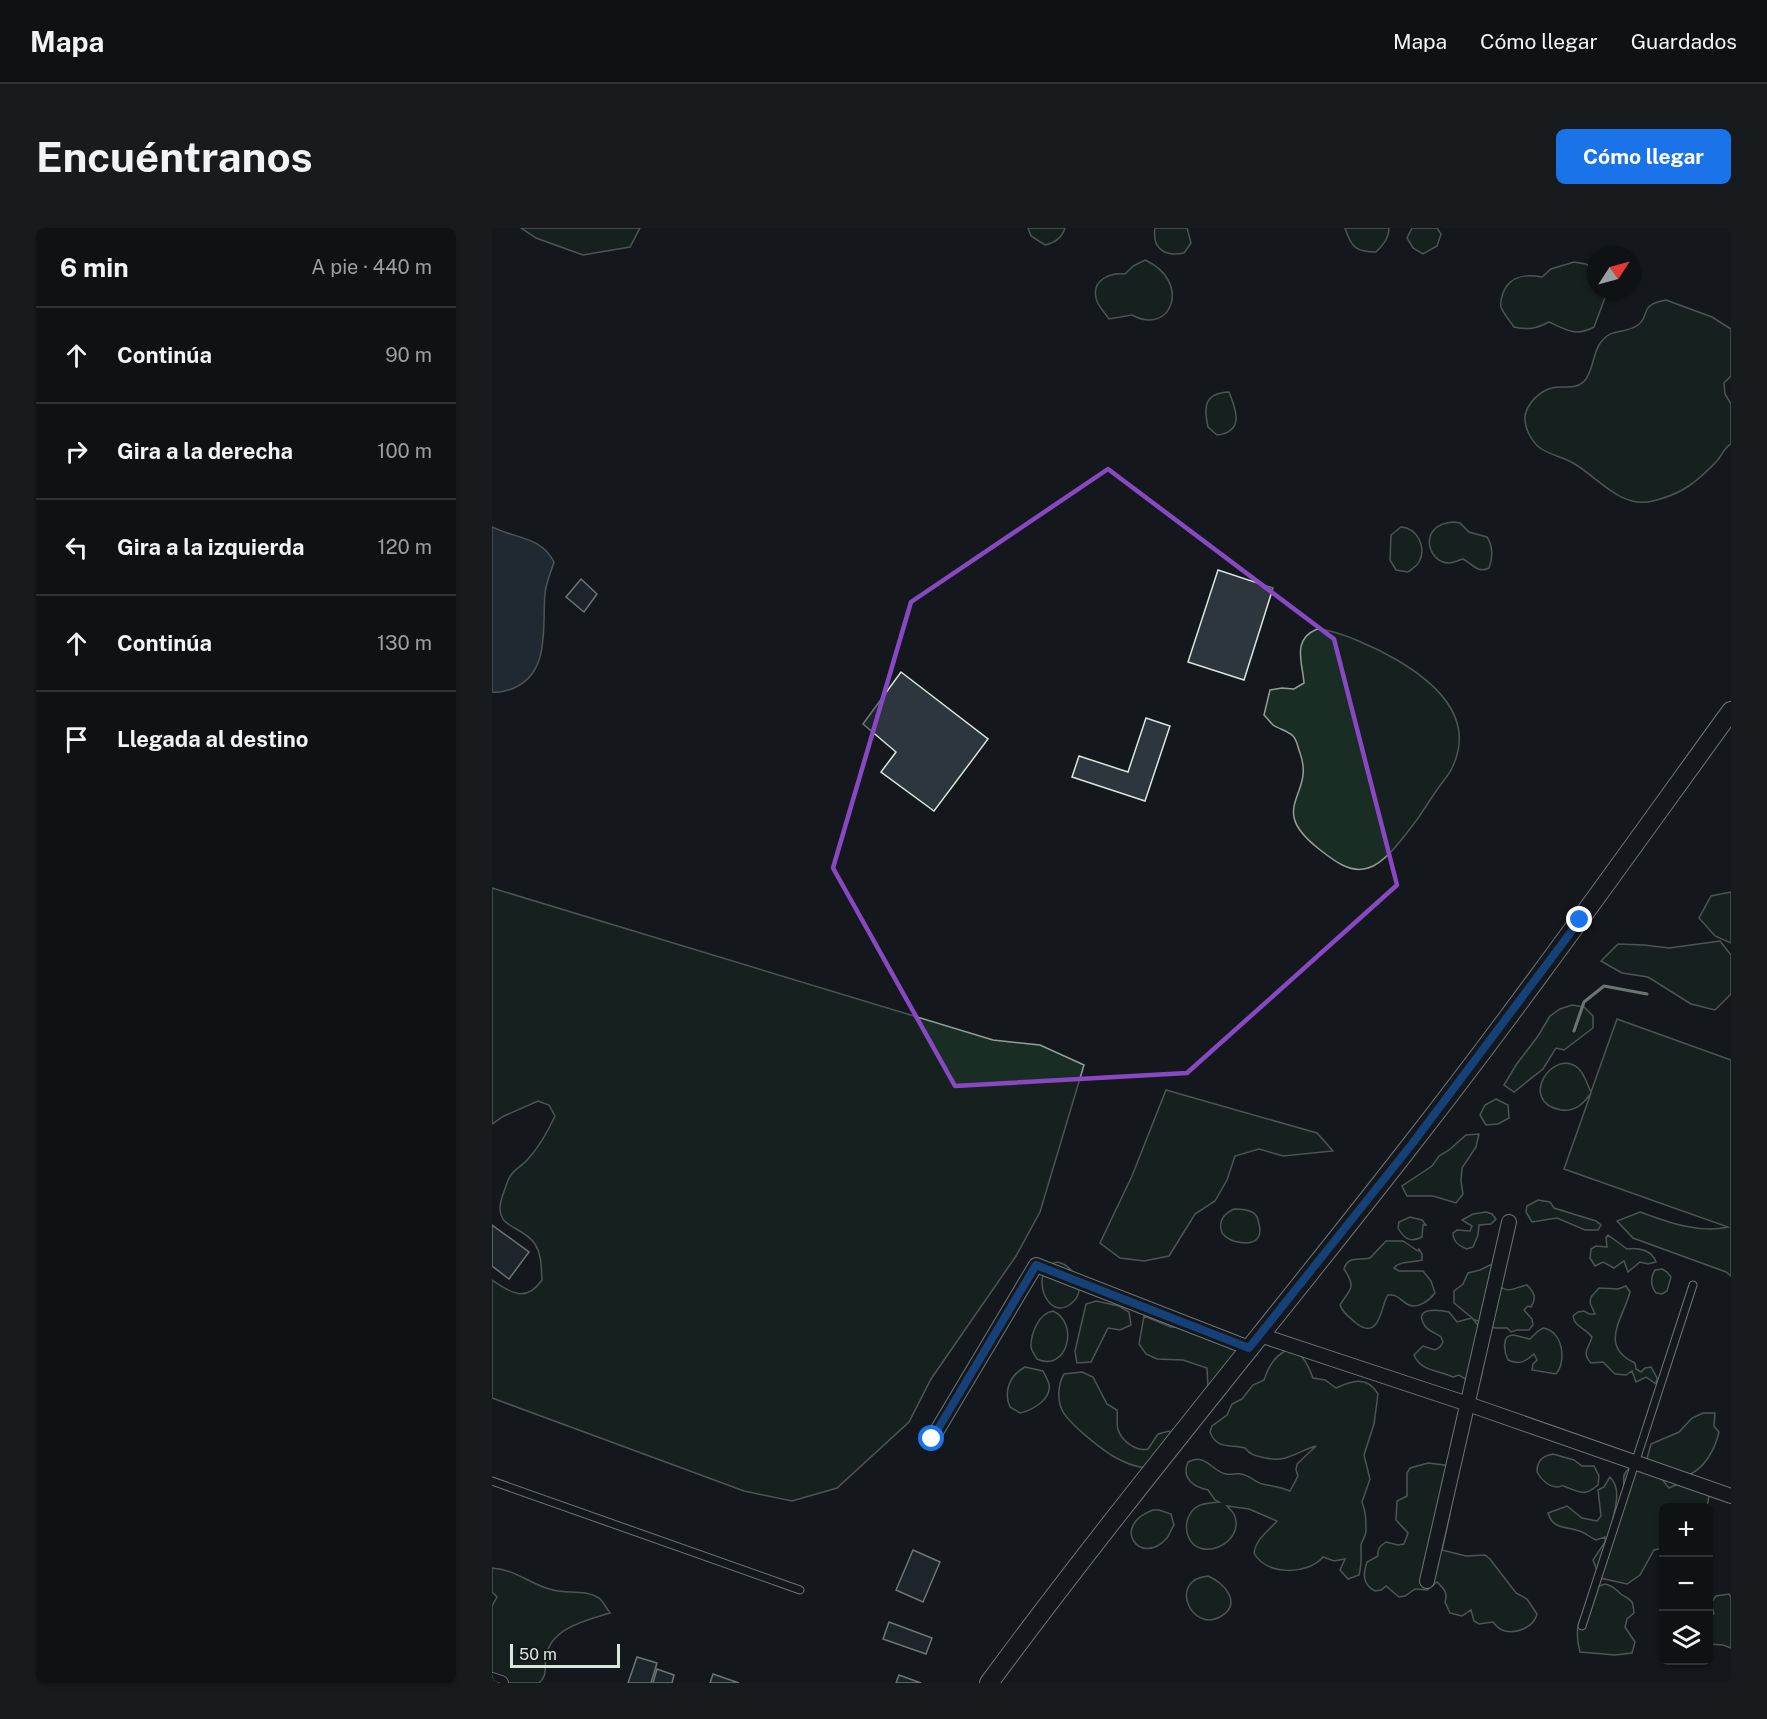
<!DOCTYPE html>
<html lang="es">
<head>
<meta charset="utf-8">
<style>
	:root { --surface:#0f1215; --page:#181b1e; --text:#f1f3f6; --muted:#9b9ea0; --line:#2f3234; --accent:#1a73e8 }
	body { margin:0; font-family:"Public Sans",sans-serif; background:var(--page); color:var(--text) }
	.controls { position:absolute; right:18px; bottom:18px; display:grid; overflow:hidden; border-radius:9px; box-shadow:0 2px 4px #0004 }
	.controls button { width:54px; height:54px; display:grid; place-items:center; padding:0; border:0; border-bottom:2px solid var(--line); background:var(--surface); color:var(--text); font:30px sans-serif }
	.compass { position:absolute; left:1095px; top:18px; width:54px; height:54px; border-radius:50%; background:var(--surface); box-shadow:0 2px 4px #0004; rotate:54deg }
	.scale { position:absolute; left:18px; bottom:15px; width:110px; box-sizing:border-box; padding-left:6px; border:3px solid #d8e6dc; border-top:0; font-size:16px; line-height:21px; white-space:nowrap; color:#d8e6dc; -webkit-text-stroke:4px #14181c; paint-order:stroke }
	.stop { position:absolute; width:18px; height:18px; margin:-14px; border:4px solid #1a73e8; border-radius:50%; background:#fff }
	.stop.end { background:#1a73e8; border-color:#fff; box-shadow:0 2px 6px #0008 }
	.list { margin:0; padding:0; list-style:none }
	h2 { display:flex; justify-content:space-between; align-items:center; height:78px; margin:0; padding:0 24px; font-size:26px }
	h2 small { font-size:20px; font-weight:400; color:var(--muted) }
	.list li { display:grid; grid-template-columns:39px 1fr auto; gap:18px; align-items:center; box-sizing:border-box; height:96px; padding:0 24px; border-top:2px solid var(--line) }
	.list b { display:block; font-size:22px; white-space:nowrap }
	.list em { font-size:20px; font-style:normal; color:var(--muted) }
	.icon { flex:none; width:33px; height:33px; fill:none; stroke:currentColor; stroke-width:2; stroke-linecap:round; stroke-linejoin:round }
	.map { position:relative; flex:none; width:1239px; height:1455px; overflow:hidden; border-radius:9px }
	header { display:flex; align-items:center; gap:36px; box-sizing:border-box; height:84px; padding:0 30px; background:var(--surface); border-bottom:2px solid var(--line) }
	header strong { font-size:28px }
	nav { display:flex; gap:33px; margin-inline-start:auto; font-size:21px }
	.intro { display:flex; align-items:center; justify-content:space-between; box-sizing:border-box; height:144px; padding:0 36px }
	h1 { margin:0; font-size:42px }
	.button { padding:15px 27px; border-radius:9px; background:var(--accent); color:#fff; font-size:21px; font-weight:700 }
	main { display:flex; gap:36px; padding:0 36px }
	aside { flex:1; background:var(--surface); border-radius:9px; box-shadow:0 2px 4px #0004 }
	.map>svg:first-child { display:block }
</style>
</head>
<body>
<header>
<strong>Mapa</strong>
<nav><a>Mapa</a><a>Cómo llegar</a><a>Guardados</a></nav>
</header>
<div class="intro"><h1>Encuéntranos</h1><a class="button">Cómo llegar</a></div>
<main>
<aside>
<h2>6 min<small>A pie · 440 m</small></h2>
<ul class="list">
<li><svg class="icon" aria-label="ahead" viewBox="0 0 24 24"><path d="M12 20V5M6 11l6-6 6 6"/></svg><div><b>Continúa</b></div><em>90 m</em></li>
<li><svg class="icon" aria-label="right" viewBox="0 0 24 24"><path d="M7 20v-9h11M14 6l5 5-5 5"/></svg><div><b>Gira a la derecha</b></div><em>100 m</em></li>
<li><svg class="icon" aria-label="left" viewBox="0 0 24 24"><path d="M17 20v-9H6M10 6l-5 5 5 5"/></svg><div><b>Gira a la izquierda</b></div><em>120 m</em></li>
<li><svg class="icon" aria-label="ahead" viewBox="0 0 24 24"><path d="M12 20V5M6 11l6-6 6 6"/></svg><div><b>Continúa</b></div><em>130 m</em></li>
<li><svg class="icon" aria-label="arrive" viewBox="0 0 24 24"><path d="M6 21V4h12l-3 4 3 4H6"/></svg><div><b>Llegada al destino</b></div></li>
</ul>
</aside>
<div class="map">
<svg width="1239" height="1455" viewBox="0 0 1239 1455">
	<rect width="100%" height="100%" fill="#14181c"/>
	<path fill="#1a2d24" stroke="#939e99" stroke-width="1.5" d="M29,0H148L138,19L91,27L44,10Z
		M536,0H573C570,10 562,15 553,17L539,8Z
		M663,0H695L699,15L692,25C673,29 660,21 663,0Z
		M853,0H897C897,10 891,17 884,24C864,24 859,19 853,0Z
		M920,0H945L949,6L945,18L931,26L921,20L915,10Z
		M653,32C700,53 680,109 640,87L617,91C613,85 605,77 604,70C600,52 618,44 633,46L641,38Z
		M1082,34L1094,36L1104,44V63H1114V67L1102,99C1084,109 1075,102 1057,94C1044,101 1035,102 1022,99C1018,93 1011,85 1009,79C1008,75 1010,68 1011,65C1018,47 1034,46 1050,49L1059,41Z
		M1174,72L1220,89L1239,101V148L1232,155L1233,166L1239,176V216C1233,219 1230,227 1225,233C1205,254 1190,266 1161,273C1128,281 1106,249 1081,235C1071,229 1058,227 1048,220C1039,213 1032,199 1033,188C1035,176 1047,163 1060,160C1071,157 1085,163 1094,151C1101,141 1101,127 1107,117C1119,98 1132,107 1146,97C1159,87 1146,77 1174,72Z
		M737,164C744,181 753,204 725,207L716,199C711,178 713,165 737,164Z
		M962,294L968,295L977,304L995,309C1001,318 1001,330 997,340C986,346 981,336 971,331C967,332 962,335 957,335C935,335 925,296 962,294Z
		M909,299C925,300 935,319 927,334C925,338 920,341 916,344L904,342L898,332L899,307Z
		M825,401C847,402 886,421 905,432C944,455 984,491 960,540C957,547 951,553 947,559C939,570 932,582 924,593C913,607 894,635 876,640C858,646 841,632 827,621C773,579 824,568 808,525C806,520 805,512 801,508C796,503 787,501 781,497C778,494 775,490 772,487L778,462L790,460L802,461L812,455C810,432 800,412 825,401Z
		M0,660L501,812L548,817L592,837L548,984L524,1028L439,1151L417,1194L345,1260L300,1273L252,1263L0,1170V1052C19,1065 34,1075 50,1052C49,1040 50,1027 43,1016C30,996 0,1002 10,969C13,962 15,952 19,947C23,941 31,937 36,931C48,918 56,903 63,888L57,877L46,873L12,888L0,896Z
		M1239,664V715L1223,708L1207,690L1219,668Z
		M1228,713L1239,727V766L1223,782L1199,776L1156,749L1130,745L1109,733L1126,716L1152,717L1177,720Z
		M1080,777L1092,779L1101,788V800L1072,822L1064,820L1051,841L1022,864L1012,857L1024,837L1046,808L1058,788L1068,781Z
		M1125,791L1239,832V1048L1234,1044L1141,1010L1125,993L1148,984C1176,994 1207,1006 1236,999L1072,941L1099,865C1092,875 1084,884 1069,882C1025,874 1061,819 1086,840C1093,846 1095,857 1099,864Z
		M674,862L825,905L841,923L791,928L767,921L743,928L735,952L723,973L703,986L677,1028L652,1033L628,1030L608,1015L640,948Z
		M1004,871L1016,877L1017,890L1006,896L994,897L988,887L993,877Z
		M987,906L984,919L970,940L969,953L971,966L964,975L941,968H915L910,958L940,938L947,928L957,922L974,907Z
		M1046,972L1058,974L1062,980L1104,993L1109,997L1106,1002H1093L1065,990L1040,994L1034,984L1035,978Z
		M742,981C747,981 755,981 760,984C765,986 766,991 767,996C771,1012 761,1017 746,1014C739,1013 735,1011 730,1005C726,993 731,986 742,981Z
		M994,984L1000,986L1004,991L999,996L987,997L986,1007L981,1019L975,1021C967,1018 961,1014 961,1005L965,1002L978,1003L980,998L970,992L981,986Z
		M918,989L930,992L934,997H931L930,1009C919,1015 912,1011 906,1000L907,994Z
		M1116,1007L1135,1021C1146,1019 1160,1022 1164,1034L1156,1036L1148,1034L1136,1044L1132,1033L1122,1040L1111,1034L1103,1038L1098,1030L1099,1021L1104,1018L1115,1019L1114,1010Z
		M894,1013H911L926,1023L927,1021L930,1026V1032C920,1035 909,1032 902,1040L907,1043H931L939,1053L943,1065C938,1072 926,1081 917,1077C908,1073 907,1066 896,1067C889,1075 889,1115 864,1095C857,1089 851,1085 848,1077C858,1060 865,1061 852,1041C856,1027 867,1033 878,1030Z
		M566,1034C582,1038 595,1061 581,1074C554,1099 535,1038 566,1034Z
		M998,1037H1004L1007,1058C1018,1066 1023,1059 1035,1057C1042,1064 1045,1070 1039,1079L1036,1078L1032,1082L1040,1091L1041,1097L1037,1102H1025L1019,1104L1015,1100H1003L981,1091L989,1101L987,1132L990,1145L989,1151L978,1154L967,1147L961,1149C947,1142 929,1144 922,1127L931,1118L943,1122L948,1119L951,1114L949,1109C944,1105 936,1103 933,1098C920,1078 948,1082 957,1084L965,1094L980,1090L962,1075V1063L971,1056L976,1045L988,1042Z
		M1170,1041L1175,1044L1179,1049L1175,1063L1170,1066L1164,1065C1158,1057 1158,1050 1163,1042Z
		M1134,1058L1138,1064C1131,1091 1106,1118 1143,1135L1144,1141L1149,1144L1153,1140L1159,1139L1165,1150L1164,1156L1154,1149L1144,1154L1140,1143L1134,1147L1123,1146L1111,1134L1099,1135C1089,1124 1097,1120 1100,1109C1093,1099 1083,1100 1081,1088L1086,1084L1092,1083L1097,1086H1103L1098,1075L1099,1069L1107,1060L1126,1061Z
		M604,1073L627,1078L637,1084L639,1097L628,1102L616,1100L599,1134L585,1135L583,1123L594,1076Z
		M561,1083C588,1095 575,1145 545,1131C543,1127 539,1123 539,1118C539,1105 547,1085 561,1083Z
		M652,1088L679,1099L692,1100L750,1121L716,1159L715,1140L691,1132L665,1131L654,1126L647,1116Z
		M1051,1100C1071,1103 1075,1133 1064,1146L1040,1142L1041,1136L1045,1132L1042,1126C1033,1134 1027,1137 1016,1132C1012,1124 1009,1106 1022,1107C1027,1108 1032,1110 1038,1111L1046,1103Z
		M793,1123C810,1121 816,1137 821,1150L833,1152L844,1160C859,1153 875,1147 886,1166L882,1196L872,1227L878,1251L870,1274C874,1284 874,1293 874,1303C874,1308 870,1312 869,1317C869,1328 870,1336 867,1347L856,1351L848,1342L853,1331L842,1333L831,1329C816,1347 774,1348 762,1325C764,1311 776,1303 785,1293L757,1281L735,1278C737,1281 742,1284 743,1289C752,1315 707,1336 696,1308C694,1303 694,1295 696,1290C702,1275 714,1275 727,1274L723,1272L716,1262C702,1259 689,1251 696,1234C714,1224 720,1244 734,1246C739,1247 744,1245 749,1246C757,1247 763,1254 770,1256C782,1259 785,1257 798,1263L806,1248L804,1242L805,1236L824,1218C806,1223 795,1235 774,1230C765,1228 759,1228 753,1220C738,1216 725,1222 718,1204L720,1198L735,1187L740,1176L750,1171L761,1157L772,1152C776,1140 781,1130 793,1123Z
		M533,1139L551,1143C553,1147 556,1152 557,1156C560,1171 541,1182 528,1185L518,1179C511,1163 518,1147 533,1139Z
		M590,1144L601,1149L615,1176L625,1182C626,1188 624,1196 626,1201C629,1213 645,1224 656,1221L666,1206L677,1203L681,1207L654,1240C643,1239 629,1233 619,1227C607,1219 576,1195 570,1182C565,1171 566,1156 572,1146Z
		M1211,1185H1223L1222,1198L1227,1204C1223,1221 1212,1243 1193,1248C1185,1250 1173,1246 1165,1245L1177,1260C1193,1251 1203,1259 1217,1268L1215,1279L1172,1280L1171,1320L1162,1322L1148,1347L1135,1356L1108,1350L1101,1332L1113,1314V1309L1104,1312C1099,1310 1095,1306 1090,1304C1077,1298 1061,1303 1056,1285L1075,1278L1090,1290L1105,1293L1109,1288L1106,1262L1112,1259L1118,1249C1129,1260 1124,1277 1121,1290C1124,1285 1130,1279 1131,1273C1135,1247 1122,1244 1154,1234L1159,1216L1187,1204L1200,1190Z
		M1061,1226L1082,1232L1090,1238H1102L1107,1248L1106,1257C1092,1269 1088,1264 1074,1259C1066,1256 1072,1259 1064,1259C1056,1258 1049,1251 1045,1244C1045,1233 1050,1228 1061,1226Z
		M936,1235L960,1238L958,1286L950,1322L974,1328L993,1327L998,1331L1024,1365L1035,1371L1045,1386C1042,1399 1025,1406 1013,1403C1008,1402 1004,1398 1001,1394L987,1396L982,1393L979,1382L970,1388L958,1385L953,1374C956,1364 952,1361 945,1354L935,1362L923,1361L913,1368L907,1369L894,1358L889,1362L883,1363C870,1356 871,1346 875,1334L886,1328C885,1321 888,1318 894,1314L906,1317L912,1316L916,1305L904,1292L905,1273L915,1268V1245L918,1240Z
		M661,1282H667L679,1286L682,1297C679,1301 678,1306 675,1310C649,1340 617,1298 661,1282Z
		M0,1340C23,1341 39,1357 61,1362C76,1366 93,1361 107,1370C112,1374 114,1380 118,1385C95,1392 58,1400 54,1429C52,1440 56,1447 47,1455H0V1378L5,1369L0,1364Z
		M716,1348C733,1355 751,1376 728,1389C700,1405 675,1352 716,1348Z
		M1113,1356C1122,1358 1123,1361 1129,1366C1139,1373 1141,1370 1142,1385L1135,1391L1133,1399L1143,1414L1140,1425L1123,1427L1088,1424C1079,1391 1094,1384 1107,1358Z
		M1237,1366L1239,1369V1420L1231,1417L1216,1416L1217,1389L1222,1386L1219,1375L1224,1368Z"/>
	<path fill="#2f3f4d" stroke="#939e99" stroke-width="1.5" d="M0,299C24,311 49,308 62,334C59,344 54,355 53,365C50,397 59,444 22,460C15,463 8,465 0,464Z"/>
	<path fill="#2c363c" stroke="#d8e6dc" stroke-width="1.5" d="M726,342L781,360L752,452L696,434Z
		M89,351L105,366L92,384L74,369Z
		M409,444L496,511L442,583L389,544L404,524L371,496Z
		M654,490L678,498L653,573L580,549L587,528L636,544Z
		M0,997L37,1024L17,1051L0,1038Z
		M421,1322L448,1334L431,1374L404,1362Z
		M397,1394L440,1410L434,1426L391,1411Z
		M145,1429L165,1435L159,1455H136Z
		M165,1441L182,1447L180,1455H161Z
		M221,1446L247,1455H218Z
		M407,1447L429,1455H404Z"/>
	<g fill="none" stroke-linecap="round" stroke-linejoin="round">
		<g stroke="#d8e6dc" stroke-width="9">
			<path id="lane" d="M0,1253L308,1362
				M1090,1398L1201,1057"/>
		</g>
		<g stroke="#d8e6dc" stroke-width="16">
			<path id="street" d="M768,1107L976,1176L1239,1268
				M440,1211L544,1037L757,1120
				M935,1353L1017,994
				M0,1452L9,1455"/>
		</g>
		<g stroke="#d8e6dc" stroke-width="20">
			<path id="secondary" d="M497,1455C632,1272 778,1098 918,918C1029,776 1133,629 1239,483"/>
		</g>
		<use href="#lane" stroke="#14181c" stroke-width="7"/>
		<use href="#street" stroke="#14181c" stroke-width="14"/>
		<use href="#secondary" stroke="#14181c" stroke-width="18"/>
		<path stroke="#d8e6dc" stroke-width="3" d="M1082,803L1092,774L1112,758L1155,766"/>
	</g>
	<g fill="none" stroke-linecap="round" stroke-linejoin="round">
		<path stroke="#1a73e8" stroke-width="8" d="M440,1211L544,1037L757,1120L920,916L1088,692"/>
	</g>
	<path d="M0 0H1239V1455H0ZM616,241L842,411L905,657L695,845L463,858L341,640L419,374Z" fill="#14181c" fill-opacity=".55" fill-rule="evenodd"/>
	<path fill="none" stroke="#8948c3" stroke-width="4.5" stroke-linejoin="round" d="M616,241L842,411L905,657L695,845L463,858L341,640L419,374Z"/>
</svg>
<div class="controls">
<button>+</button>
<button>−</button>
<button><svg class="icon" aria-label="layers" viewBox="0 0 24 24"><path d="M12 4l9 5-9 5-9-5zM3 14l9 5 9-5"/></svg></button>
</div>
<svg class="compass" viewBox="-18 -18 36 36"><path d="M0-13l5 13h-10z" fill="#e53935"/><path d="M0 13l5-13h-10z" fill="#9b9ea0"/></svg>
<div class="scale">50 m</div>
<div class="stop" style="left:440px;top:1211px"></div>
<div class="stop end" style="left:1088px;top:692px"></div>
</div>
</main>
</body>
</html>
